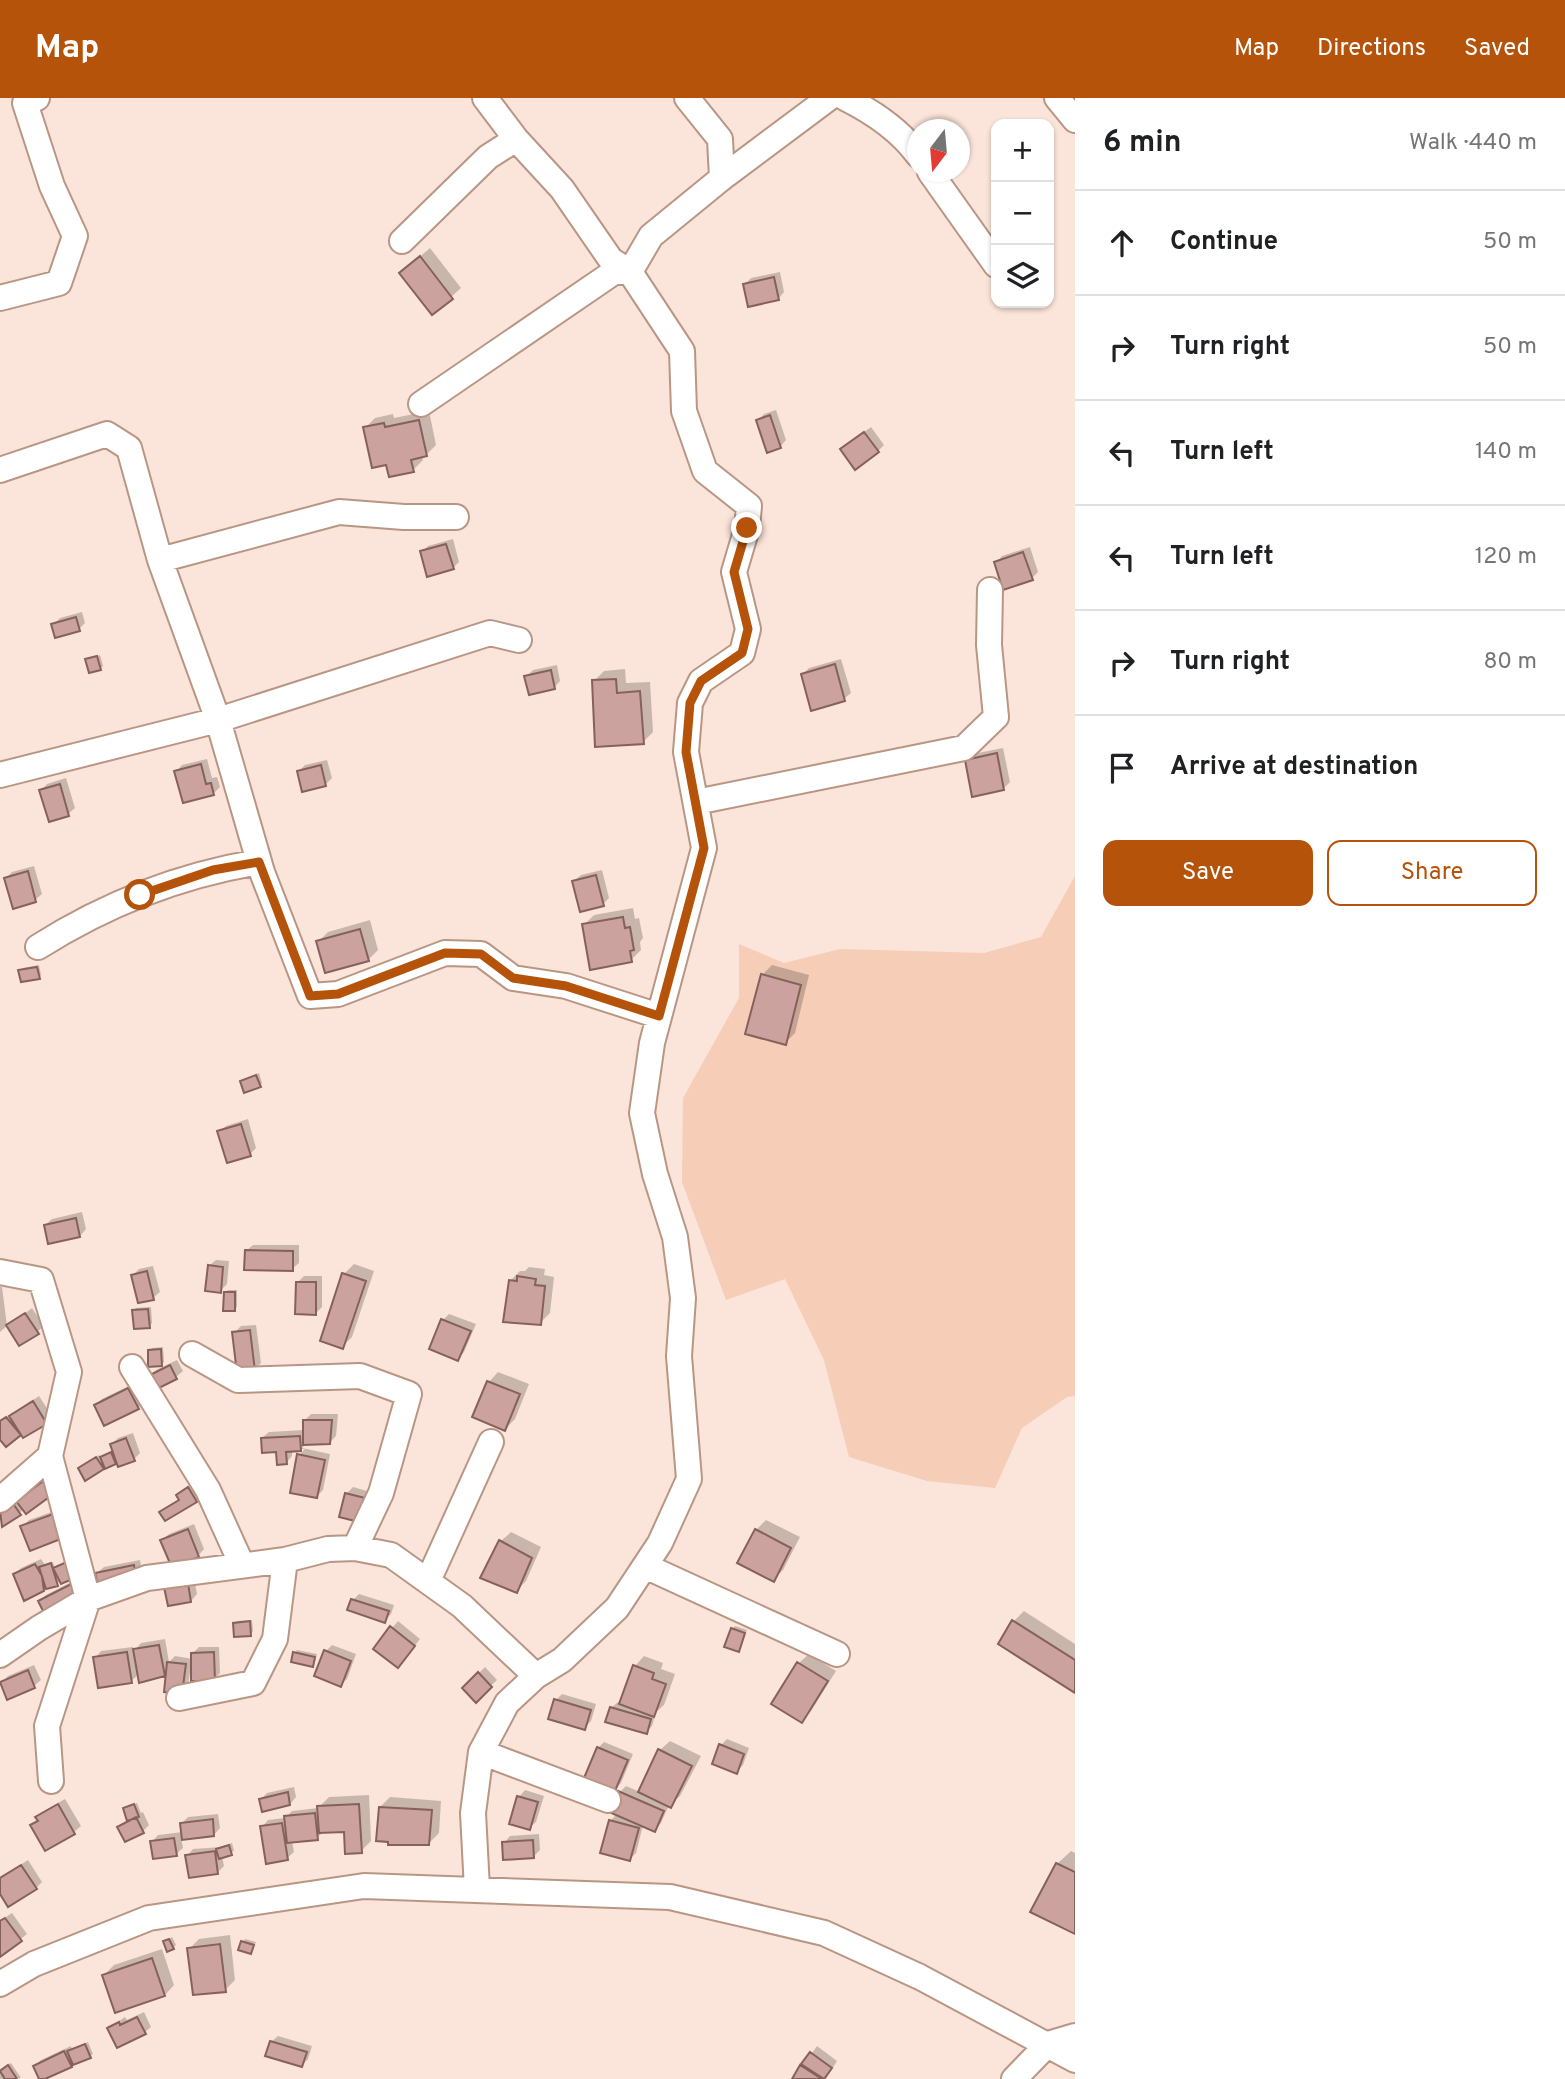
<!DOCTYPE html>
<html lang="en">
<head>
<meta charset="utf-8">
<style>
	:root { --surface:#fff; --page:#f2f2f2; --text:#202124; --muted:#757577; --line:#e0e0e0; --accent:#b45309 }
	body { margin:0; font-family:Overpass,sans-serif; background:var(--page); color:var(--text) }
	.controls { position:absolute; right:21px; top:21px; display:grid; overflow:hidden; border-radius:14px; box-shadow:0 2px 5px #0004 }
	.controls button { width:63px; height:63px; display:grid; place-items:center; padding:0; border:0; border-bottom:2px solid var(--line); background:var(--surface); color:var(--text); font:35px sans-serif }
	.compass { position:absolute; left:907px; top:21px; width:63px; height:63px; border-radius:50%; background:var(--surface); box-shadow:0 2px 5px #0004; rotate:196deg }
	.stop { position:absolute; width:21px; height:21px; margin:-16px; border:5px solid #b45309; border-radius:50%; background:#fff }
	.stop.end { background:#b45309; border-color:#fff; box-shadow:0 2px 7px #0008 }
	.list { margin:0; padding:0; list-style:none }
	h2 { display:flex; justify-content:space-between; align-items:center; height:91px; margin:0; padding:0 28px; font-size:30px }
	h2 small { font-size:23px; font-weight:400; color:var(--muted) }
	.list li { display:grid; grid-template-columns:46px 1fr auto; gap:21px; align-items:center; box-sizing:border-box; height:105px; padding:0 28px; border-top:2px solid var(--line) }
	.list b { display:block; font-size:26px; white-space:nowrap }
	.list em { font-size:23px; font-style:normal; color:var(--muted) }
	.actions { display:flex; gap:14px; padding:21px 28px }
	.actions a { flex:1; padding:16px 0; border:2px solid var(--accent); border-radius:14px; text-align:center; font-size:24px; color:var(--accent) }
	.actions .main { background:var(--accent); color:#fff }
	.icon { flex:none; width:38px; height:38px; fill:none; stroke:currentColor; stroke-width:2; stroke-linecap:round; stroke-linejoin:round }
	.map { position:relative; flex:none; width:1075px; height:1981px; overflow:hidden }
	header { display:flex; align-items:center; gap:42px; box-sizing:border-box; height:98px; padding:0 35px; background:var(--accent); color:#fff }
	header strong { font-size:33px }
	nav { display:flex; gap:38px; margin-inline-start:auto; font-size:24px }
	main { display:flex }
	aside { flex:1; background:var(--surface) }
	.map>svg:first-child { display:block }
</style>
</head>
<body>
<header>
<strong>Map</strong>
<nav><a>Map</a><a>Directions</a><a>Saved</a></nav>
</header>
<main>
<div class="map">
<svg width="1075" height="1981" viewBox="0 0 1075 1981">
	<rect width="100%" height="100%" fill="#fbe4d9"/>
	<path fill="#f6cdb7" d="M1075,778V1298L1067,1299L1022,1330L995,1390L927,1383L849,1359L824,1262L785,1181L726,1202L682,1084L683,1000L739,900V846L784,865L840,851L984,855L1041,839Z"/>
	<path fill="#0003" d="M430,150L461,190L451,199L401,175Z
		M780,174L784,194L778,201L745,186L751,180Z
		M776,312L786,342L780,349L758,323L764,316Z
		M429,313L436,347L426,357L422,358L423,362L413,372L388,365L365,330L375,320L393,316L394,320Z
		M871,329L884,347L878,353L849,345Z
		M453,441L459,464L453,470L422,454L428,448Z
		M1030,449L1038,474L1032,480L996,465L1002,458Z
		M82,514L85,525L79,531L53,527L60,520Z
		M100,557L103,568L100,571L87,562Z
		M841,561L851,595L844,601L803,576L809,570Z
		M557,567L560,583L554,590L526,579L533,572Z
		M625,571L626,585L650,584L653,634L643,644L594,583L604,573Z
		M1003,650L1010,684L1003,691L967,662L973,656Z
		M207,661L212,680L217,679L220,689L214,695L184,703L176,674L182,667Z
		M327,662L332,680L325,687L299,673L305,667Z
		M66,680L75,710L68,716L41,692L47,686Z
		M34,768L42,796L35,802L6,780L12,774Z
		M602,772L609,800L603,806L574,783L581,777Z
		M633,810L635,821L639,820L643,840L640,844L641,852L631,862L584,827L594,817Z
		M370,822L378,852L368,862L318,844L328,834Z
		M39,867L41,877L39,879L20,873L23,870Z
		M772,867L809,877L795,935L785,945L762,877Z
		M259,975L262,985L260,988L242,983Z
		M248,1021L256,1050L250,1056L219,1034L226,1028Z
		M82,1114L86,1131L80,1138L45,1127L52,1121Z
		M253,1147H299V1165L292,1171L246,1153Z
		M216,1162L229,1163L227,1186L220,1193L209,1168Z
		M354,1166L374,1173L352,1239L342,1249L344,1176Z
		M153,1168L160,1194L153,1200L133,1177L139,1171Z
		M529,1169L545,1171L544,1177L554,1179L550,1215L540,1225L510,1183L520,1173H525Z
		M304,1178H322V1209L316,1215L297,1185Z
		M0,1189H2L7,1228L0,1234Z
		M228,1192H237V1209L234,1211L226,1194Z
		M151,1209L152,1225L149,1228L133,1213L136,1210Z
		M32,1210L44,1228L37,1234L8,1228Z
		M449,1216L476,1226L464,1254L458,1261L443,1222Z
		M256,1227L261,1265L254,1272L234,1235L241,1228Z
		M163,1249L164,1264L161,1267L150,1252L152,1250Z
		M177,1262L183,1273L176,1279L156,1289L150,1278L156,1272Z
		M498,1274L529,1286L515,1321L505,1331L474,1318L489,1284Z
		M135,1285L144,1303L138,1310L96,1307L102,1301Z
		M39,1298L52,1318L46,1324L22,1334L6,1347L0,1340V1324L13,1314L14,1315Z
		M311,1316H338L336,1338L329,1345H307L302,1350L330,1356L323,1392L317,1398L299,1357L305,1351L292,1352V1358L286,1365L278,1353L262,1340L269,1334L304,1332V1323Z
		M133,1335L140,1355L134,1361L118,1362L103,1370L82,1368L99,1357L101,1360L114,1352L112,1346L118,1340Z
		M53,1376L19,1416L3,1426L0,1422V1413L16,1404Z
		M195,1384L202,1396L196,1403L162,1414L180,1401L178,1397L184,1391Z
		M353,1389L374,1395L369,1417L346,1396Z
		M63,1410L71,1431L22,1429L29,1422Z
		M766,1422L800,1439L783,1472L773,1482L756,1432Z
		M194,1426L204,1451L198,1458L162,1442L169,1436Z
		M511,1434L541,1449L526,1483L516,1493L501,1443Z
		M41,1461L45,1467L53,1464L55,1471L72,1461L61,1482L57,1486L47,1488L43,1492L15,1476L21,1470Z
		M140,1462L142,1473L97,1475L104,1469Z
		M83,1478L90,1491L40,1503L46,1497Z
		M194,1480L197,1496L191,1503L166,1489Z
		M359,1496L394,1507L391,1516L384,1523L353,1502Z
		M1024,1513L1075,1546V1592L1000,1545L1014,1523Z
		M252,1522L253,1533L251,1536L235,1526L237,1523Z
		M398,1523L420,1541L404,1562L392,1530Z
		M735,1528L747,1532L738,1552L732,1531Z
		M165,1541L169,1564L175,1558L193,1561L192,1556L199,1549H219L220,1575L214,1581L191,1567L188,1588L182,1595L168,1572L164,1576H139L131,1583L95,1560L101,1553L133,1549L134,1553L141,1545Z
		M332,1547L356,1556L347,1581L340,1587L326,1553Z
		M297,1552L317,1556L315,1564L312,1567L295,1555Z
		M809,1556L836,1573L811,1613L802,1622L799,1565Z
		M644,1558L663,1565L661,1571L675,1576L664,1607L656,1614L652,1628L646,1634L611,1610L618,1604L621,1605L635,1568Z
		M34,1567L41,1582L34,1588L8,1600L1,1585L8,1578Z
		M485,1569L497,1582L476,1602L464,1590Z
		M562,1596L596,1606L591,1623L584,1630L556,1602Z
		M727,1641L749,1650L743,1667L736,1674L721,1647Z
		M670,1643L701,1658L680,1698L669,1707L661,1725L655,1732L643,1727L636,1755L630,1761L610,1723L617,1716L620,1694L626,1688L640,1694L660,1652Z
		M604,1644L633,1656L621,1685L615,1691L598,1650Z
		M294,1689L296,1699L290,1706L261,1701L267,1695Z
		M525,1692L544,1698L536,1724L529,1730L519,1699Z
		M369,1697L371,1743L361,1753L345,1732L324,1733L317,1740L292,1743L294,1754L287,1760L262,1729L268,1722L285,1720L292,1713L318,1710L329,1699Z
		M390,1699L441,1703L439,1735L429,1745L380,1709Z
		M65,1701L81,1728L74,1734L45,1750L33,1727L44,1713Z
		M137,1705L141,1715L143,1714L149,1727L143,1733L119,1729L128,1722L125,1711Z
		M218,1716L220,1730L214,1737L181,1740L183,1750L176,1756L152,1744L158,1737L183,1734L182,1725L188,1719Z
		M539,1736L540,1752L534,1758L504,1745L510,1738Z
		M232,1745L234,1753L222,1758L224,1768L217,1775L187,1758L193,1751L221,1749Z
		M1071,1753L1075,1755V1834L1057,1766Z
		M28,1762L42,1784L36,1790L0,1792V1780Z
		M12,1815L27,1836L0,1857V1823Z
		M230,1837L235,1882L225,1892L189,1851L199,1841Z
		M172,1839L176,1847L173,1850L165,1844Z
		M245,1841L256,1844L251,1854L243,1844Z
		M162,1851L174,1887L165,1897L104,1877L114,1867Z
		M144,1914L151,1929L144,1935L109,1930L125,1919L127,1922Z
		M278,1938L312,1948L308,1961L301,1968L271,1944Z
		M88,1944L93,1956L90,1958L41,1981L35,1968L41,1962L71,1948L72,1951Z
		M817,1948L837,1963L826,1981H794Z
		M11,1965L21,1980L0,1981V1971Z"/>
	<path fill="#cba29d" stroke="#86615c" stroke-width="2" d="M420,158L453,201L432,217L399,175Z
		M774,179L779,202L748,209L743,186Z
		M770,317L781,350L767,355L756,322Z
		M419,322L427,358L411,362L414,374L389,379L386,367L372,370L363,329L384,325L385,329Z
		M864,334L879,354L855,372L840,351Z
		M446,446L454,471L427,479L420,453Z
		M1023,454L1033,482L1003,492L994,464Z
		M76,519L80,533L55,540L51,526Z
		M97,558L101,572L89,575L85,561Z
		M835,566L845,603L811,613L801,576Z
		M551,572L555,591L529,597L524,578Z
		M616,581L617,595L640,593L644,646L595,649L592,582Z
		M997,655L1004,692L972,699L965,662Z
		M201,666L206,686L211,685L214,697L183,705L174,673Z
		M321,667L326,688L302,694L297,673Z
		M60,686L69,718L49,724L39,692Z
		M28,773L36,804L13,811L4,780Z
		M596,777L604,808L580,814L572,783Z
		M623,819L625,830L630,829L634,852L630,853L632,864L590,872L582,826Z
		M360,831L369,863L325,875L316,843Z
		M37,869L40,881L21,884L18,872Z
		M761,876L801,887L786,947L745,936Z
		M256,977L261,989L244,995L240,983Z
		M241,1026L251,1058L227,1065L217,1033Z
		M76,1120L80,1139L48,1146L44,1127Z
		M245,1152L293,1153V1173L244,1172Z
		M208,1167L223,1169L221,1195L205,1193Z
		M147,1173L154,1202L138,1205L131,1177Z
		M342,1175L366,1183L343,1251L320,1243Z
		M517,1178L536,1181L535,1187L545,1188L541,1227L503,1224L509,1182L517,1183Z
		M296,1184H316V1217L295,1216Z
		M224,1194H235V1213H223Z
		M148,1211L150,1230L134,1231L132,1212Z
		M25,1215L39,1236L19,1248L6,1227Z
		M441,1221L471,1233L458,1263L429,1251Z
		M250,1232L255,1273L237,1275L232,1234Z
		M161,1251L162,1268L148,1269V1252Z
		M170,1267L177,1281L155,1292L148,1278Z
		M487,1283L520,1296L505,1333L472,1319Z
		M128,1290L139,1311L104,1328L94,1307Z
		M33,1303L47,1326L23,1340L9,1318Z
		M6,1319L21,1337L6,1349L0,1342V1323Z
		M303,1322H332L330,1346L303,1347Z
		M300,1338L301,1353L286,1354L287,1366L277,1367L276,1354L262,1355L261,1340Z
		M126,1340L135,1363L118,1369L110,1346Z
		M111,1354L116,1366L105,1371L100,1359Z
		M297,1356L325,1362L317,1400L290,1395Z
		M96,1359L104,1371L85,1383L78,1370Z
		M46,1381L56,1394L26,1416L16,1403Z
		M188,1389L197,1404L165,1423L159,1414L179,1402L176,1397Z
		M345,1395L369,1401L363,1425L339,1419Z
		M12,1404L21,1417L2,1429L0,1412Z
		M56,1415L66,1439L30,1453L20,1428Z
		M188,1431L199,1459L172,1470L160,1442Z
		M755,1431L791,1450L774,1484L737,1465Z
		M499,1442L532,1460L517,1495L480,1480Z
		M69,1463L77,1479L61,1486L53,1470Z
		M51,1465L58,1488L46,1491L39,1469Z
		M35,1466L42,1478L44,1493L24,1503L13,1476Z
		M134,1467L136,1481L98,1488L95,1475Z
		M77,1483L85,1499L46,1519L38,1503Z
		M188,1485L191,1504L168,1508L164,1489Z
		M351,1501L389,1513L385,1525L347,1512Z
		M1012,1522L1075,1562V1595L998,1546Z
		M250,1523L251,1538L234,1539L233,1525Z
		M390,1528L415,1548L398,1570L373,1551Z
		M731,1530L745,1535L739,1554L724,1549Z
		M159,1547L165,1578L139,1585L133,1551Z
		M324,1552L351,1563L341,1589L314,1578Z
		M127,1554L132,1585L98,1590L93,1559Z
		M214,1554L215,1583H191V1555Z
		M293,1554L315,1559L313,1569L291,1564Z
		M167,1564L186,1566L182,1596L164,1594Z
		M797,1564L828,1583L802,1625L771,1606Z
		M633,1567L654,1575L652,1581L666,1586L654,1619L619,1606Z
		M28,1572L35,1590L7,1602L0,1584Z
		M478,1574L492,1589L476,1605L462,1590Z
		M554,1601L591,1612L585,1632L548,1621Z
		M610,1609L651,1621L647,1636L605,1624Z
		M719,1646L744,1656L737,1676L712,1666Z
		M597,1649L628,1662L615,1693L584,1680Z
		M658,1651L692,1668L671,1710L638,1694Z
		M618,1693L664,1713L655,1734L609,1714Z
		M288,1694L290,1707L262,1714L259,1701Z
		M517,1698L538,1704L530,1732L509,1726Z
		M58,1706L75,1736L45,1753L30,1727L38,1723L35,1719Z
		M134,1706L139,1719L127,1723L123,1710Z
		M359,1706L362,1755L345,1756L344,1734L319,1735L317,1708Z
		M379,1709L432,1712L429,1747H388V1744L376,1743Z
		M315,1715L318,1742L287,1745L284,1718Z
		M136,1719L144,1735L125,1744L117,1729Z
		M213,1721L214,1738L182,1742L180,1725Z
		M609,1722L639,1730L630,1763L600,1755Z
		M282,1725L288,1762L266,1766L260,1728Z
		M174,1740L177,1758L153,1761L150,1743Z
		M533,1742L534,1760L503,1762L502,1744Z
		M229,1747L232,1757L219,1761L216,1751Z
		M215,1753L218,1776L189,1780L185,1757Z
		M1056,1765L1075,1774V1836L1030,1814Z
		M21,1767L37,1791L8,1809L0,1796V1780Z
		M5,1820L22,1843L0,1859V1823Z
		M169,1841L174,1851L167,1854L163,1843Z
		M241,1843L254,1847L251,1856L238,1852Z
		M220,1846L226,1894L193,1897L187,1850Z
		M152,1860L165,1898L115,1915L102,1877Z
		M137,1919L146,1936L117,1950L107,1930L119,1924L120,1927Z
		M270,1943L307,1954L302,1969L265,1958Z
		M85,1946L91,1960L73,1967L67,1953Z
		M64,1953L72,1969L45,1981H39L33,1968Z
		M810,1954L832,1970L824,1981L801,1966Z
		M8,1967L17,1981H5L0,1973Z
		M800,1967L822,1981H792Z"/>
	<g fill="none" stroke-linecap="round" stroke-linejoin="round">
		<g stroke="#b99684" stroke-width="28">
			<path id="minor" d="M687,0L720,41L722,80
				M845,0C873,14 899,31 918,57
				M1057,0L1075,22
				M930,74L996,167
				M402,143L488,59L516,41
				M0,200L59,185L75,138L52,88L25,5L37,0
				M421,306L614,174H630L651,138L722,80L829,0
				M0,372L107,336L129,350L160,462L218,622L262,774L310,898L338,896L445,855L481,856L513,880L566,888L659,918
				M160,462L339,414L404,419H456
				M0,677L218,622L490,535L519,542
				M696,704L964,650L996,619L989,547L990,492
				M38,849C106,806 180,777 259,764
				M0,1174L41,1182L69,1274L50,1358L88,1501L47,1628L51,1683
				M192,1256L238,1282L360,1278L409,1296L381,1395L355,1450
				M132,1269L208,1392L242,1467
				M0,1402L50,1358
				M645,1468L837,1556
				M428,1483L491,1344
				M0,1557L39,1530L88,1501L147,1480L285,1462L328,1451L355,1450L391,1457L462,1508L536,1578
				M179,1600L253,1585L275,1541L285,1462
				M481,1654L608,1702
				M477,1791L473,1715L481,1654L507,1605L536,1578L562,1562L617,1510L660,1445L689,1381L679,1258L683,1200L675,1139L655,1076L642,1015L652,945L704,750L686,654L690,605L701,583L742,555L748,531L734,474L747,430L749,408L705,373L684,313L682,253L630,174L611,162L562,91L516,41L485,0
				M0,1886L34,1866L149,1820L364,1788L670,1799L824,1835L920,1879L1075,1962
				M1014,1981L1048,1946L1075,1938"/>
		</g>
		<use href="#minor" stroke="#fff" stroke-width="24"/>
	</g>
	<g fill="none" stroke-linecap="round" stroke-linejoin="round">
		<path stroke="#b45309" stroke-width="9" d="M140,797L213,772L259,764L310,898L338,896L445,855L481,856L513,880L566,888L659,918L704,750L686,654L690,605L701,583L742,555L748,531L734,474L747,430"/>
	</g>
</svg>
<div class="controls">
<button>+</button>
<button>−</button>
<button><svg class="icon" aria-label="layers" viewBox="0 0 24 24"><path d="M12 4l9 5-9 5-9-5zM3 14l9 5 9-5"/></svg></button>
</div>
<svg class="compass" viewBox="-18 -18 36 36"><path d="M0-13l5 13h-10z" fill="#e53935"/><path d="M0 13l5-13h-10z" fill="#757577"/></svg>
<div class="stop" style="left:140px;top:797px"></div>
<div class="stop end" style="left:747px;top:430px"></div>
</div>
<aside>
<h2>6 min<small>Walk · 440 m</small></h2>
<ul class="list">
<li><svg class="icon" aria-label="ahead" viewBox="0 0 24 24"><path d="M12 20V5M6 11l6-6 6 6"/></svg><div><b>Continue</b></div><em>50 m</em></li>
<li><svg class="icon" aria-label="right" viewBox="0 0 24 24"><path d="M7 20v-9h11M14 6l5 5-5 5"/></svg><div><b>Turn right</b></div><em>50 m</em></li>
<li><svg class="icon" aria-label="left" viewBox="0 0 24 24"><path d="M17 20v-9H6M10 6l-5 5 5 5"/></svg><div><b>Turn left</b></div><em>140 m</em></li>
<li><svg class="icon" aria-label="left" viewBox="0 0 24 24"><path d="M17 20v-9H6M10 6l-5 5 5 5"/></svg><div><b>Turn left</b></div><em>120 m</em></li>
<li><svg class="icon" aria-label="right" viewBox="0 0 24 24"><path d="M7 20v-9h11M14 6l5 5-5 5"/></svg><div><b>Turn right</b></div><em>80 m</em></li>
<li><svg class="icon" aria-label="arrive" viewBox="0 0 24 24"><path d="M6 21V4h12l-3 4 3 4H6"/></svg><div><b>Arrive at destination</b></div></li>
</ul>
<div class="actions"><a class="main">Save</a><a>Share</a></div>
</aside>
</main>
</body>
</html>
